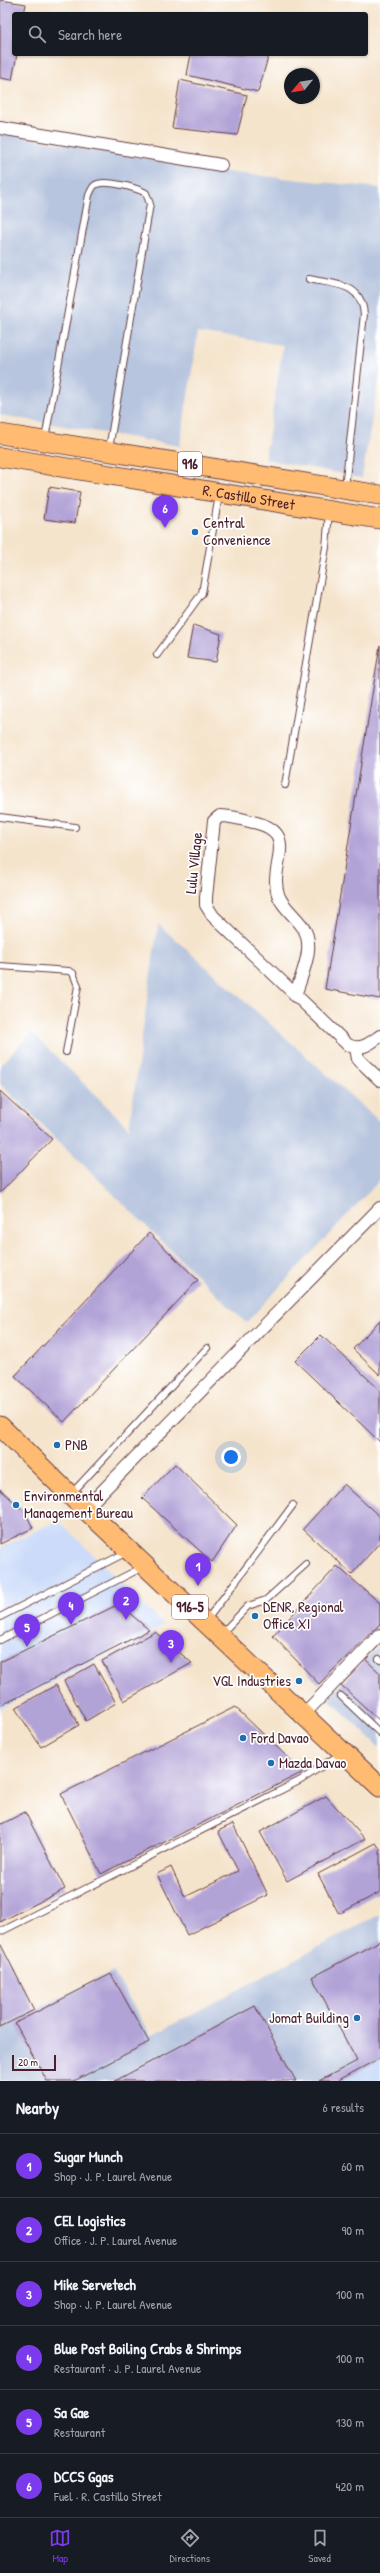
<!DOCTYPE html>
<html lang="en">
<head>
<meta charset="utf-8">
<style>
	:root { --surface:#171b24; --page:#20242c; --text:#f1f3f6; --muted:#9ea1a6; --line:#363941; --accent:#7c3aed }
	body { margin:0; font-family:"Patrick Hand",sans-serif; background:var(--page); color:var(--text) }
	.compass { position:absolute; left:284px; top:68px; width:36px; height:36px; border-radius:50%; background:var(--surface); box-shadow:0 1px 3px #0004; rotate:240deg }
	.scale { position:absolute; left:12px; bottom:10px; width:44px; box-sizing:border-box; padding-left:4px; border:2px solid #4a1f2b; border-top:0; font-size:11px; line-height:14px; white-space:nowrap; color:#4a1f2b; -webkit-text-stroke:3px #fff; paint-order:stroke }
	.you { position:absolute; left:231px; top:1457px; width:14px; height:14px; margin:-10px; border:3px solid #fff; border-radius:50%; background:#1a73e8; box-shadow:0 0 0 6px #1a73e833 }
	.badge { display:grid; place-items:center; width:26px; height:26px; border-radius:50%; background:var(--accent); color:#fff; font-size:13px; font-weight:700 }
	.pin { position:absolute; translate:-50% -33px; filter:drop-shadow(0 1px 2px #0008) }
	.pin::after { content:''; position:absolute; top:21px; width:14px; height:12px; background:inherit; clip-path:polygon(0 0,100% 0,50% 100%) }
	.list { margin:0; padding:0; list-style:none }
	h2 { display:flex; justify-content:space-between; align-items:center; height:52px; margin:0; padding:0 16px; font-size:17px }
	h2 small { font-size:13px; font-weight:400; color:var(--muted) }
	.list li { display:grid; grid-template-columns:26px 1fr auto; gap:12px; align-items:center; box-sizing:border-box; height:64px; padding:0 16px; border-top:1px solid var(--line) }
	.list b { display:block; font-size:15px; white-space:nowrap }
	.list p { margin:0; font-size:13px; white-space:nowrap; color:var(--muted) }
	.list em { font-size:13px; font-style:normal; color:var(--muted) }
	.icon { flex:none; width:22px; height:22px; fill:none; stroke:currentColor; stroke-width:2; stroke-linecap:round; stroke-linejoin:round }
	.map { position:relative; flex:none; width:380px; height:2081px; overflow:hidden }
	.search { position:absolute; background:var(--surface); box-shadow:0 1px 3px #0004; left:12px; right:12px; top:12px; height:44px; display:flex; align-items:center; gap:10px; box-sizing:border-box; padding:0 14px; border-radius:4px; color:var(--muted); font-size:15px }
	.sheet { height:436px; background:var(--surface) }
	nav { display:flex; justify-content:space-around; align-items:center; box-sizing:border-box; height:56px; border-top:1px solid var(--line); background:var(--surface); font-size:11px; color:var(--muted) }
	nav a { display:grid; justify-items:center; gap:2px }
	nav .on { color:var(--accent) }
	.map>svg:first-child { display:block }
</style>
</head>
<body>
<div class="map">
<svg width="380" height="2081" viewBox="0 0 380 2081">
	<rect width="100%" height="100%" fill="#fff"/>
	<filter id="ink" filterUnits="userSpaceOnUse"><feTurbulence type="fractalNoise" baseFrequency=".025" numOctaves="2"/><feDisplacementMap in="SourceGraphic" scale="8" xChannelSelector="R" yChannelSelector="G"/><feConvolveMatrix kernelMatrix="1 2 1 2 8 2 1 2 1" color-interpolation-filters="sRGB"/></filter>
	<filter id="wash" filterUnits="userSpaceOnUse"><feTurbulence type="fractalNoise" baseFrequency=".012" numOctaves="4" result="noise"/><feDisplacementMap in="SourceGraphic" scale="16" xChannelSelector="R" yChannelSelector="G"/><feGaussianBlur stdDeviation="0.9" result="paint"/><feColorMatrix in="noise" values="0 0 0 0 0 0 0 0 0 0 0 0 0 0 0 0 0 1.4 0 .05"/><feComposite in="paint" operator="in"/></filter>
	<g filter="url(#wash)">
		<rect width="100%" height="100%" fill="#f5e4cc"/>
		<path fill="#cbdbf9" d="M58,1520L164,1625L0,1709V1548Z
			M380,2060V2081H341Z"/>
		<path fill="#b7c5de" d="M0,133L233,173L380,188V372L362,478L265,459L283,345L198,332L180,446L0,415Z
			M158,924L380,1122V1180L246,1323L0,1084V1065L32,1033L129,1128Z
			M380,1644V1748L328,1698Z
			M380,1914V2060L341,2081H0V2028L113,1971L151,2036Z"/>
		<g id="blocks">
			<path fill="#b2a3d7" d="M0,0L26,4L24,14H14V54H17L12,80L0,78Z
				M191,54H269L258,92L187,75Z
				M180,80L247,95L237,135L172,128Z
				M49,487L80,492L75,523L44,519Z
				M193,625L221,634L216,662L187,658Z
				M380,645V999L325,989Z
				M0,1091L52,1139L0,1193Z
				M149,1233L198,1280L64,1422L15,1376Z
				M380,1320V1375L353,1349Z
				M321,1335L380,1390V1442L295,1361Z
				M175,1464L237,1525L212,1562L142,1498Z
				M344,1484L380,1517V1542L352,1574L303,1529Z
				M0,1489L25,1512L33,1528L0,1544Z
				M337,1566L380,1603V1624L319,1684L273,1636Z
				M119,1604L149,1630L0,1706V1662Z
				M155,1632L192,1663L124,1701L102,1661Z
				M365,1659L380,1673V1721L341,1685Z
				M94,1664L116,1703L86,1721L64,1681Z
				M56,1685L79,1725L41,1747L15,1708Z
				M235,1707L303,1772L101,1874L61,1794Z
				M326,1796L365,1839L287,1881L260,1832Z
				M25,1812L65,1889L0,1922V1825Z
				M233,1824L268,1895L187,1935L157,1874L171,1867L185,1897L238,1871L218,1831Z
				M376,1843L380,1849V1892L339,1914L318,1874Z
				M380,1941V2058L337,2081H319L357,2061L312,1977Z
				M0,1943L34,2010L0,2027Z
				M111,1974L149,2042L74,2081H47L15,2023Z
				M255,2006L296,2081H115Z"/>
		</g>
	</g>
	<g filter="url(#ink)">
		<use href="#blocks" fill-opacity="0" stroke="#643d43" stroke-width="1"/>
		<g fill="none" stroke-linecap="round" stroke-linejoin="round">
			<g stroke="#643d43" stroke-width="8">
				<path id="service" d="M309,279C336,285 361,282 364,314L345,488
					M45,439L89,195C90,193 92,188 94,186C102,178 137,188 146,193L150,204L109,449
					M157,655L202,593L219,495
					M285,785L326,547L329,512
					M0,817L75,827
					M0,966L69,971L73,973L78,986L66,1052
					M72,1493L207,1348
					M0,1617L127,1552
					M206,1621L293,1505
					M220,1635L248,1606L266,1600L306,1564
					M0,1640L143,1567
					M379,1659L380,1660
					M341,1696L380,1733
					M0,1932L301,1780L342,1753"/>
			</g>
			<g stroke="#643d43" stroke-width="14">
				<path id="minor" d="M0,128L221,165
					M295,996C301,975 317,945 302,926C295,916 284,908 279,897C266,866 303,833 253,822C242,819 231,816 220,816L214,821L206,897V905L213,916L348,1045C361,1051 369,1044 380,1036
					M356,1048L358,1059L380,1080
					M85,1509L380,1208
					M304,1714L380,1635"/>
			</g>
			<g stroke="#643d43" stroke-width="21">
				<g id="primary">
					<path d="M0,434L380,495"/>
					<path id="s1" d="M0,457L380,519"/>
					<path d="M0,1426L70,1495L380,1787"/>
				</g>
			</g>
			<use href="#service" stroke="#fff" stroke-width="6"/>
			<use href="#minor" stroke="#fff" stroke-width="12"/>
			<use href="#primary" stroke="#ffbb71" stroke-width="19"/>
		</g>
	</g>
	<g fill="#1f6fb2" stroke="#fff" stroke-width="1.5">
		<circle cx="195" cy="532" r="4"/>
		<circle cx="57" cy="1445" r="4"/>
		<circle cx="16" cy="1505" r="4"/>
		<circle cx="255" cy="1616" r="4"/>
		<circle cx="299" cy="1681" r="4"/>
		<circle cx="243" cy="1738" r="4"/>
		<circle cx="271" cy="1763" r="4"/>
		<circle cx="357" cy="2018" r="4"/>
	</g>
	<g text-anchor="middle" stroke-width="3.5" stroke-linejoin="round" paint-order="stroke">
		<g fill="#fff" stroke="#80626b" stroke-width="1">
			<rect x="178" y="452" width="24" height="24" rx="3"/>
			<rect x="172" y="1595" width="36" height="24" rx="3"/>
		</g>
		<g font-size="14" font-weight="bold" fill="#4a1f2b">
			<text x="190" y="469">916</text>
			<text x="190" y="1612">916-5</text>
		</g>
		<g font-size="15" fill="#4a1f2b" stroke="#fff">
			<text dy="5" stroke="none"><textPath href="#s1" startOffset="252">R. Castillo Street</textPath></text>
			<text transform="translate(194 863) rotate(-84)" y="5">Lulu Village</text>
		</g>
		<g font-size="15" fill="#4a1f2b" stroke="#fff" text-anchor="start">
			<text x="203" y="528">Central<tspan x="203" dy="17">Convenience</tspan></text>
			<text x="65" y="1450">PNB</text>
			<text x="24" y="1501">Environmental<tspan x="24" dy="17">Management Bureau</tspan></text>
			<text x="263" y="1612">DENR, Regional<tspan x="263" dy="17">Office XI</tspan></text>
			<text x="291" y="1686" text-anchor="end">VGL Industries</text>
			<text x="251" y="1743">Ford Davao</text>
			<text x="279" y="1768">Mazda Davao</text>
			<text x="349" y="2023" text-anchor="end">Jomat Building</text>
		</g>
	</g>
</svg>
<svg class="compass" viewBox="-18 -18 36 36"><path d="M0-13l5 13h-10z" fill="#e53935"/><path d="M0 13l5-13h-10z" fill="#9ea1a6"/></svg>
<div class="scale">20 m</div>
<div class="you"></div>
<div class="pin badge" style="left:198px;top:1586px">1</div>
<div class="pin badge" style="left:126px;top:1620px">2</div>
<div class="pin badge" style="left:171px;top:1663px">3</div>
<div class="pin badge" style="left:71px;top:1625px">4</div>
<div class="pin badge" style="left:27px;top:1647px">5</div>
<div class="pin badge" style="left:165px;top:528px">6</div>
<div class="search"><svg class="icon" aria-label="search" viewBox="0 0 24 24"><circle cx="10" cy="10" r="6"/><path d="M15 15l6 6"/></svg>Search here</div>
</div>
<section class="sheet">
<h2>Nearby<small>6 results</small></h2>
<ul class="list">
<li><span class="badge">1</span><div><b>Sugar Munch</b><p>Shop · J. P. Laurel Avenue</p></div><em>60 m</em></li>
<li><span class="badge">2</span><div><b>CEL Logistics</b><p>Office · J. P. Laurel Avenue</p></div><em>90 m</em></li>
<li><span class="badge">3</span><div><b>Mike Servetech</b><p>Shop · J. P. Laurel Avenue</p></div><em>100 m</em></li>
<li><span class="badge">4</span><div><b>Blue Post Boiling Crabs &amp; Shrimps</b><p>Restaurant · J. P. Laurel Avenue</p></div><em>100 m</em></li>
<li><span class="badge">5</span><div><b>Sa Gae</b><p>Restaurant</p></div><em>130 m</em></li>
<li><span class="badge">6</span><div><b>DCCS Ggas</b><p>Fuel · R. Castillo Street</p></div><em>420 m</em></li>
</ul>
</section>
<nav>
<a class="on"><svg class="icon" aria-label="map" viewBox="0 0 24 24"><path d="M3 6l6-2 6 2 6-2v14l-6 2-6-2-6 2zM9 4v14M15 6v14"/></svg>Map</a>
<a><svg class="icon" aria-label="directions" viewBox="0 0 24 24"><path d="M12 3l9 9-9 9-9-9zM9 14v-3h6M13 9l2 2-2 2"/></svg>Directions</a>
<a><svg class="icon" aria-label="saved" viewBox="0 0 24 24"><path d="M7 4h10v16l-5-4-5 4z"/></svg>Saved</a>
</nav>
</body>
</html>
